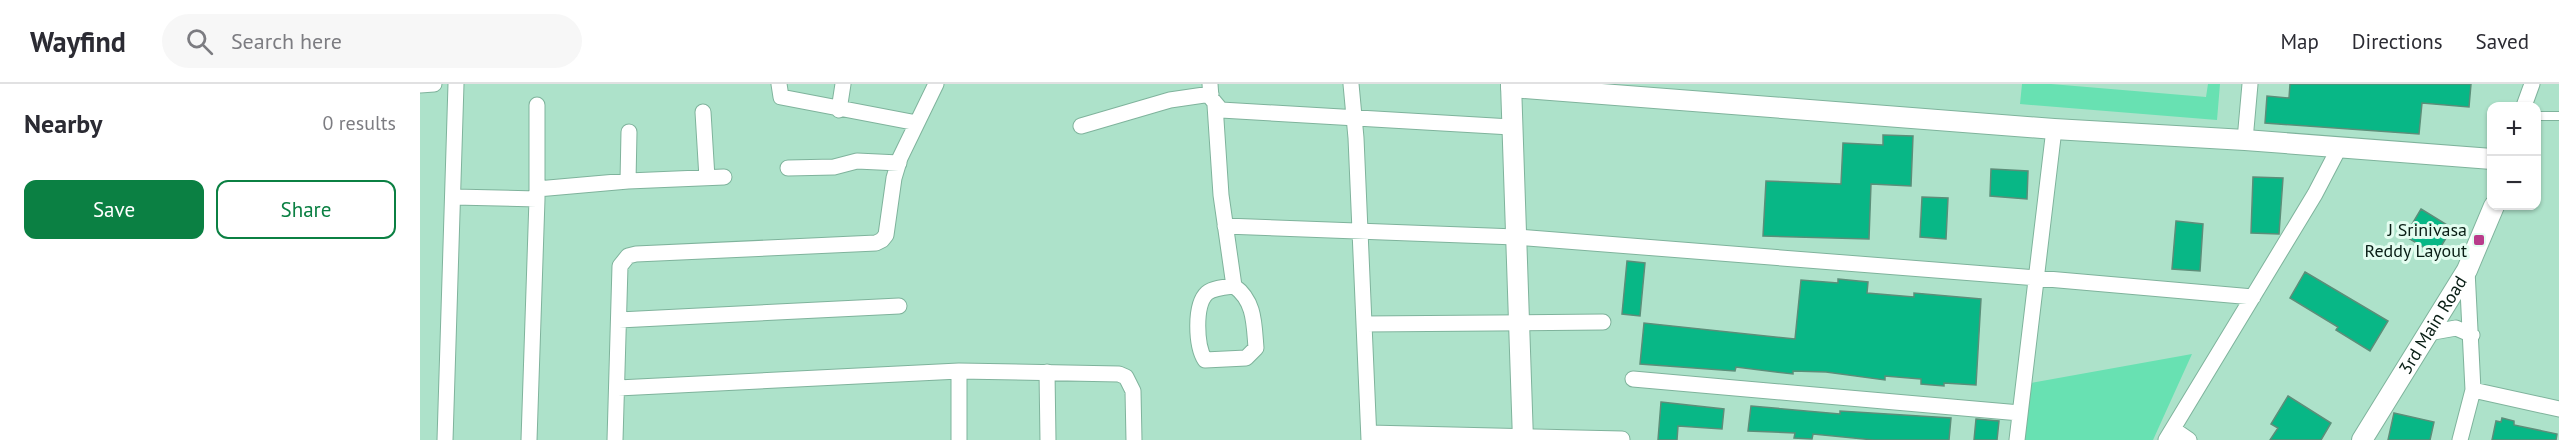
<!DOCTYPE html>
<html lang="en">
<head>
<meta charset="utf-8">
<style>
	:root { --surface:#fff; --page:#f7f7f7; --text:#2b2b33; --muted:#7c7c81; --line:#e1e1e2; --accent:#0b8043 }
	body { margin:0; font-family:"PT Sans",sans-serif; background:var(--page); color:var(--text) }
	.controls { position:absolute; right:18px; top:18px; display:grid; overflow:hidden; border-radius:12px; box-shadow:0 2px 4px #0004 }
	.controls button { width:54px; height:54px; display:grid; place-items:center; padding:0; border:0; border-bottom:2px solid var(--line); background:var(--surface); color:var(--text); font:30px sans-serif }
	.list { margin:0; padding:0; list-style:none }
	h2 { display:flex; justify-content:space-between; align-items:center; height:78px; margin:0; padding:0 24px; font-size:26px }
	h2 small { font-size:20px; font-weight:400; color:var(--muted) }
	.actions { display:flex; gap:12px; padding:18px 24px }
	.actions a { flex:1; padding:14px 0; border:2px solid var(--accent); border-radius:12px; text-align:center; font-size:21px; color:var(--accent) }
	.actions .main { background:var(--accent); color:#fff }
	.icon { flex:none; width:33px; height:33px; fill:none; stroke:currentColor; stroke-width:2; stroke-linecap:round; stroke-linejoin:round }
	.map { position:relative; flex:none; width:2139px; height:356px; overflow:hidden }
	header { display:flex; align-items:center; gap:36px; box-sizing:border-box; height:84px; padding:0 30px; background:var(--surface); border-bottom:2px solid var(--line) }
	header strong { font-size:28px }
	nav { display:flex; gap:33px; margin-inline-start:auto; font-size:21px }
	.search { width:420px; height:54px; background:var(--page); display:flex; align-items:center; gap:15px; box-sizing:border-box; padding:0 21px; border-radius:33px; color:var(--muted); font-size:22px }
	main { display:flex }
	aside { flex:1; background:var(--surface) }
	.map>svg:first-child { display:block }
</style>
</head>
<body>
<header>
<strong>Wayfind</strong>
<div class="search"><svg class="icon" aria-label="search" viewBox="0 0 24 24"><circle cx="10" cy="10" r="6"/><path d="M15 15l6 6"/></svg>Search here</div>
<nav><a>Map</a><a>Directions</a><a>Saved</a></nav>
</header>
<main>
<aside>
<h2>Nearby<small>0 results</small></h2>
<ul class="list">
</ul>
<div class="actions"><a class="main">Save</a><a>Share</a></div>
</aside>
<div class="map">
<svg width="2139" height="356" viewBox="0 0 2139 356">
	<rect width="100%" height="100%" fill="#ade2ca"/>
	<path fill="#68e1b2" d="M1602,0H1631L1786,13L1788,0H1800L1797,36L1600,20Z
		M1772,270L1733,356H1598L1605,300Z"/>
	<path fill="#08b786" stroke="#5c8e79" stroke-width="1.5" d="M1870,0H2051L2049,23L2002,19L1999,50L1845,39L1847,12L1869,14Z
		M1463,51L1493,52L1491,102L1451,100L1449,155L1343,152L1346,97L1421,100L1423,59L1463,61Z
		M1571,85L1608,87L1607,115L1570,112Z
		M1833,93L1863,94L1859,150L1831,149Z
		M1502,113L1528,114L1526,155L1500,153Z
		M2001,125L2032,144L2016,171L1985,152Z
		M1756,137L1783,140L1780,187L1752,185Z
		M1207,177L1225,179L1220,232L1202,230Z
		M1885,188L1968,237L1950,267L1916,246L1918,243L1870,214Z
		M1418,195L1448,198L1447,209L1494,213V209L1561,215L1556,301L1524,299V302L1501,300V295L1465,292V296L1406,288L1373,287V290L1316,283L1315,287L1220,280L1224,239L1375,255L1381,196L1418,199Z
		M1868,312L1911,339L1901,356H1850L1858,344L1851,340Z
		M1241,318L1304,325L1302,345L1258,342L1257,356H1238Z
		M1331,322L1420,330V327L1531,334L1529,356H1454L1393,350L1392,355L1374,354L1375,349L1328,347Z
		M1974,329L2014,338L2010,356H1968Z
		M2082,334L2094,337V341L2137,350L2136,356H2072L2076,337L2081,338Z
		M1556,335L1579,337L1577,356H1554Z"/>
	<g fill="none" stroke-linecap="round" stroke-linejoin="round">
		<g stroke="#7fb39c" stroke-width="10">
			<path id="lane" d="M2116,32H2139"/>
		</g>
		<g stroke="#7fb39c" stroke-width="17">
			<path id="street" d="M359,0L361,13L497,39
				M790,0L791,14L801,26L1091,43
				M931,0L936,54L949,356
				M0,1L14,0
				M795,21L801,111L814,202C835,217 834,240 836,264L826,274L785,276C776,262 774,221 787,209C793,204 806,203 814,202
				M2104,22L2112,0
				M419,26L423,0
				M283,28L287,94
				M661,42L750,16L791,10
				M1825,56L1830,0
				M368,84L414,83L437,77L479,79
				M208,97L209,48
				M117,105L208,97L304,93
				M34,113L117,115
				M805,142L1096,153L1616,194L1833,213
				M199,236L479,222
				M944,240L1183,238
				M2008,249L2036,244L2052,251
				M539,287V356
				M627,288L628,356
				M1213,295L1600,329
				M198,304L539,287L699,290L706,293L713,307L714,356
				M2053,306L2139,325
				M1753,345L1769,356
				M949,349L1202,355
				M25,356L36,0
				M109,356L117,115V21
				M195,356L200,182L208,172L216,170L456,159L462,156L466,151L474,94L480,74L516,0
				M1597,356L1634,45
				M1746,356L1895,110L1919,64
				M2040,356L2053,306L2047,186"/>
		</g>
		<g stroke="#7fb39c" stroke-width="22">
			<g id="secondary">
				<path d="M1091,0L1103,356"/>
				<path d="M1091,3L1634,45L1825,56L2072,75"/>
				<path id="s1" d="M1942,356L2047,186L2074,122"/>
			</g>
		</g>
		<use href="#lane" stroke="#fff" stroke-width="8"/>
		<use href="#street" stroke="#fff" stroke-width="15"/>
		<use href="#secondary" stroke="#fff" stroke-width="20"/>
	</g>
	<rect fill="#b93c8b" stroke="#e3fdf0" stroke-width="2" x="2053" y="150" width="12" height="12" rx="3"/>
	<g text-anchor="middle" stroke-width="6" stroke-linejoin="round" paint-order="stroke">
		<g font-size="18" fill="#081d14" stroke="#e3fdf0" text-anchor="end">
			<text x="2047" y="152">J Srinivasa<tspan x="2047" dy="21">Reddy Layout</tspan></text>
		</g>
		<g font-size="18" fill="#081d14" stroke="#e3fdf0">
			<text dy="6" stroke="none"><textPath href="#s1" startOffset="135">3rd Main Road</textPath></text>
		</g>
	</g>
</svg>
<div class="controls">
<button>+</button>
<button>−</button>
</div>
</div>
</main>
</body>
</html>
